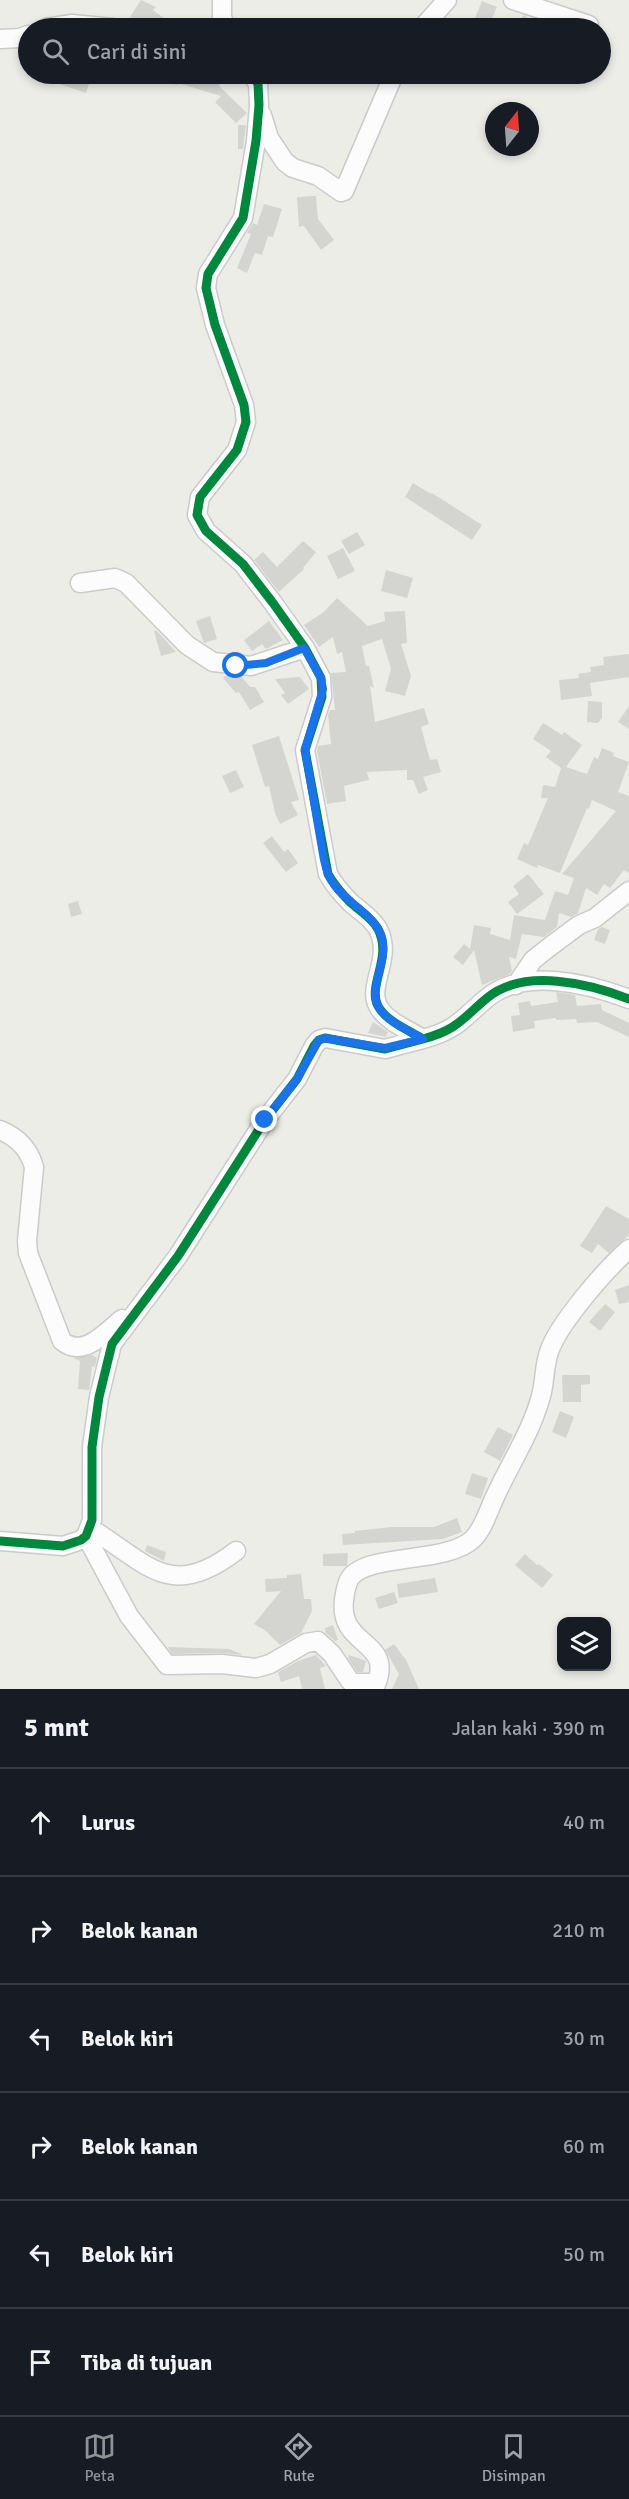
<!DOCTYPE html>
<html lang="id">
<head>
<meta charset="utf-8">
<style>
	:root { --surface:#171b24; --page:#242831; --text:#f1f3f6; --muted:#9ea1a6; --line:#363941; --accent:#8f9194 }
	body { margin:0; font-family:Signika,sans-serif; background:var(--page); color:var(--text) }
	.controls { position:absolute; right:18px; bottom:18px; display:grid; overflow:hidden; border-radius:12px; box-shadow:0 3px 9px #0003 }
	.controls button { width:54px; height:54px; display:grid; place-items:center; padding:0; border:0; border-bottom:2px solid var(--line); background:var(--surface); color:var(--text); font:30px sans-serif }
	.compass { position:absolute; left:485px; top:102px; width:54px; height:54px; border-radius:50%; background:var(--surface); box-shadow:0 3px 9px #0003; rotate:17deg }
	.stop { position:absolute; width:18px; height:18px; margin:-14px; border:4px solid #1a73e8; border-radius:50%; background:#fff }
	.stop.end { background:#1a73e8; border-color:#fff; box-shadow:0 2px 6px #0008 }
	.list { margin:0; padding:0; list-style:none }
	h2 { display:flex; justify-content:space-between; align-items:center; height:78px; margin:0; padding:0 24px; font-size:26px }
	h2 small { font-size:20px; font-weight:400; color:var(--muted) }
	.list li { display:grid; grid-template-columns:39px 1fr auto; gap:18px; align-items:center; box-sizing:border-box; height:108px; padding:0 24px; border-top:2px solid var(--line) }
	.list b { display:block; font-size:22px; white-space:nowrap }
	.list em { font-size:20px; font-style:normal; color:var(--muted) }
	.icon { flex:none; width:33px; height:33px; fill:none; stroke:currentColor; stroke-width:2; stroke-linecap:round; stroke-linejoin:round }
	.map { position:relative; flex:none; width:629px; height:1689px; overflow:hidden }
	.search { position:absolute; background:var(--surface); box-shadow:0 3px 9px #0003; left:18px; right:18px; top:18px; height:66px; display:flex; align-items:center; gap:15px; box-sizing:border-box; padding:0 21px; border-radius:33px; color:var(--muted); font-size:22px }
	.sheet { height:726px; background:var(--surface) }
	nav { display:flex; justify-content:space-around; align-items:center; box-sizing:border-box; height:84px; border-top:2px solid var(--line); background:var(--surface); font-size:16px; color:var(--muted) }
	nav a { display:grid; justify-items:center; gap:3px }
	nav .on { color:var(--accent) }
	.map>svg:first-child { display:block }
</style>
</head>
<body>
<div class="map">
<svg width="629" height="1689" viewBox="0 0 629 1689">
	<rect width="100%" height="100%" fill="#edede8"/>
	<path fill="#d4d4d1" d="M141,0L156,7L153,10L166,20L160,28H152L145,23L144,25L130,17Z
		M482,1L497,7L488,28H471Z
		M524,15L525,16L543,28H514Z
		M63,74H92L86,93L60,84Z
		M145,74H223L219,86L247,113L236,123L215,102L221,96L178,83V85L145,78Z
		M238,125H246L243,149H238Z
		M316,196L318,219L334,240L321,250L304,226L299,227L297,197Z
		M264,204L282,209L273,237L268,236L262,255L255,253L247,273L237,268L251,234L247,233L253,223L257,225Z
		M413,483L431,494L432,493L482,525L472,540L405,497Z
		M357,532L365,545L349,554L341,541Z
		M303,541L316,552L303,568L304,569L279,592L254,560L263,552L277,567Z
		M343,548L355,571L338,579L327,556Z
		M386,570L413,578L407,598L381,591Z
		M337,598L368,626L385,621L384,612L405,611L407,643L401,644L411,676L405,696L385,691L391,669L382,639L362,646L366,666H369L374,688L370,686L375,722L424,708L429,724L421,727L430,760L437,759L441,772L423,777L428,790L419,794L413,780H407V770L367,772L369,780L344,786L346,801L327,804L317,751L318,746L331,744L328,715L330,710H335L331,673L346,672L342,652L337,654L333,637L319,647L304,625L324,612Z
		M210,616L217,639L204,643L196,621Z
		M269,621L283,640L266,649L262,644L252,651L244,640Z
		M154,631H157L176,652L161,656Z
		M629,654V677L590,683L592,696L561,700L559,680L579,678L578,674L591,672L590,667L604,665L603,657Z
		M227,675L241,676L250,687H255L264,702L250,710L239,692L236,693L223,678Z
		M300,677L309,689L288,704L281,695L285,693L275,679Z
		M588,701L602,702V718L598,723L587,722Z
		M629,706V729L618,722Z
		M543,723L562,735L564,732L582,745L566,767L587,774L594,757L598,759L602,748L614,753L613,756L629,762L618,792L629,796V873L624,870L610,888L604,884L597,895L586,888L578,913L571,917L559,913L557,927L544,937L522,934L516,959L509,957L512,971L510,974L482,985L474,950L463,965L453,957L464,944L470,949L474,925L491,928L490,934L510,940L514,915L545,920L555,891L568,895L574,878L562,874L616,811L592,800L589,809L587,808L560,873L538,865L537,868L517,859L524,843L528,845L548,798H541L543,785L555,787L561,768L546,757L551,751L533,739Z
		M279,736L299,800L291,802L298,815L280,824L275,813L269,786L265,787L252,745Z
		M236,770L244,787L230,793L222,776Z
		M272,836L284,852L288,849L298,863L286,872L263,843Z
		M528,874L544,894L517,914L508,902L519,894L513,886Z
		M78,901L82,914L71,917L68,904Z
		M602,927L610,930L605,944L594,940L598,929Z
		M556,992L575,995L577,1006L601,1004L602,1010L629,1023V1037L597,1022L577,1023L576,1019L556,1020V1018L534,1021L535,1028L513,1032L511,1016L520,1015L518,1003L530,1001L531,1006L558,1002Z
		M373,1022L388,1032L386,1037L368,1033Z
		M606,1206L629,1219V1235L609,1253L598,1244L592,1253L580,1246Z
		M629,1285V1302L619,1304L615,1290Z
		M605,1304L615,1312L600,1331L589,1322Z
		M92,1355L97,1358L95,1367L92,1366L89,1390L78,1389L80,1361L73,1358Z
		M562,1375H590V1384L581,1385V1402H563Z
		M560,1411L574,1417L566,1438L552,1432Z
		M498,1427L513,1435L500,1461L484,1452Z
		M472,1473L488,1478L481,1499L465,1494Z
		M457,1518L462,1532L443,1539L343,1545L342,1534L355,1533V1531L392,1527H434Z
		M147,1545L166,1552L164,1561L145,1551Z
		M348,1553L347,1566H323V1554Z
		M525,1554L537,1565L539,1564L553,1575L542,1588L515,1565Z
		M301,1574L304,1599H311L312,1611L301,1633L280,1645L266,1631L254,1624L281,1591L266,1592L265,1579L287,1578V1575Z
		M435,1578L438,1592L399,1598L397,1584Z
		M394,1592L398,1603L379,1609L375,1598Z
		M333,1625L338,1640L335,1641L326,1633L325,1628Z
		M394,1644L406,1660L419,1689H392L399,1674L385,1650Z
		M168,1647L229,1649L244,1655L222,1653L172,1654Z
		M316,1655L326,1666L320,1668L325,1689H302L299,1676L281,1682L278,1672L298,1661Z
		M349,1655L366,1661L363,1672H357L348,1658Z"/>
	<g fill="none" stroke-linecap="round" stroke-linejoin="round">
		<g stroke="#cacbca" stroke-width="21">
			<path id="minor" d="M222,0V17L226,28
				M513,0L589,25
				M46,28L72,24L113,28
				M422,28L447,0
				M0,39L20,38L28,35
				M252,74L258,84L259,105L256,141L243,218L208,274L206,288L215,325L244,405L246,422L237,450L200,497L197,515L206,531L243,564L273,603L305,648L321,678L322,697L305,750L328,874C334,885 342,894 351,903C360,911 372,918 378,929C393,958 367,985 378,1006C386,1021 408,1030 423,1039C457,1030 462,1019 487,998C524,967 590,984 629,999
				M262,115L269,138L285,162L293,168L318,176L341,192L344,191L394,74
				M80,583L115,578L126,583L187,645L213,662L251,666L305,648
				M516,985L533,960L552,945L579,925L595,918L629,891
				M0,1130C17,1137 29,1149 34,1167L27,1241L28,1253L62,1341C83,1359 106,1332 122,1319
				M90,1528C147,1563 170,1602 236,1551
				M86,1536L129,1616L167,1665L222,1664L256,1668L270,1664L306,1643L318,1641L332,1654L350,1681L353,1683H376
				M0,1541L63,1546L81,1540L86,1536L92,1520V1447L99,1397L112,1344L178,1256L265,1120L297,1079L314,1046L319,1040L325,1038L385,1049L423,1039
				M374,1689C398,1639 338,1649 344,1600C345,1593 346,1584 350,1578C367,1553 447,1564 473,1539C483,1529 488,1512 494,1499C509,1465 531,1433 541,1396C545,1382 544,1366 549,1352C558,1324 606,1269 629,1249"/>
		</g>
		<use href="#minor" stroke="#fcfcfc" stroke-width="18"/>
		<g stroke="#fff" stroke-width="13">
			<path id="cycleway" d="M252,74L258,84L259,105L256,141L243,218L208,274L206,288L215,325L244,405L246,422L237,450L200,497L197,515L206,531L243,564L273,603L305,648L321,678L322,697L305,750L328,874C334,885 342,894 351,903C360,911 372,918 378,929C393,958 367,985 378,1006C386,1021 408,1030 423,1039C457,1030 462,1019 487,998C524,967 590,984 629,999
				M0,1541L63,1546L81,1540L86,1536L92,1520V1447L99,1397L112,1344L178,1256L265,1120L297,1079L314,1046L319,1040L325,1038L385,1049L423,1039"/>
		</g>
		<use href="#cycleway" stroke="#00873e" stroke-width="9"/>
	</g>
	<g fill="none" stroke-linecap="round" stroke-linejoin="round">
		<path stroke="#1a73e8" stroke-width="8" d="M236,666L266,663L304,648L321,678L323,689L305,750L324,860C326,870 329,878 335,886C349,904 374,914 382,937C389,960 368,987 378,1006C386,1021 408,1030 423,1039L385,1048L325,1038L319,1040L297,1079L265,1120"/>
	</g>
</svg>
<div class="controls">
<button><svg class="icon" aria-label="layers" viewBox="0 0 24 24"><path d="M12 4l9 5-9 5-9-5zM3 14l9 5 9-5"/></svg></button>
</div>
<svg class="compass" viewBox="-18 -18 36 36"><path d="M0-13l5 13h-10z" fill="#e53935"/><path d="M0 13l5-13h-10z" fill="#9ea1a6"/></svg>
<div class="stop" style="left:236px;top:666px"></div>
<div class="stop end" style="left:265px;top:1120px"></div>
<div class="search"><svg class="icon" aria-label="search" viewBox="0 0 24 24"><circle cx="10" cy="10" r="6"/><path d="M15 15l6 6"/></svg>Cari di sini</div>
</div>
<section class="sheet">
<h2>5 mnt<small>Jalan kaki · 390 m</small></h2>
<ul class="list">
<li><svg class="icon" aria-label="ahead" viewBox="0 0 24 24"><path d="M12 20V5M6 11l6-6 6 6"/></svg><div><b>Lurus</b></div><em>40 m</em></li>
<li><svg class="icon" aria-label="right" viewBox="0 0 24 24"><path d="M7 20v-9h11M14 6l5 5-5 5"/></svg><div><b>Belok kanan</b></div><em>210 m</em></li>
<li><svg class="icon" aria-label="left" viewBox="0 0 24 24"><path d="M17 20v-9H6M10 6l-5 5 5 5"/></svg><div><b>Belok kiri</b></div><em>30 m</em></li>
<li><svg class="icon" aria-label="right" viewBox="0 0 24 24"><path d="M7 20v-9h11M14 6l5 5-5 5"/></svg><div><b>Belok kanan</b></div><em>60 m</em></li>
<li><svg class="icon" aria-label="left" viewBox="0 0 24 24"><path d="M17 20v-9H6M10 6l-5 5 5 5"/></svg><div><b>Belok kiri</b></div><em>50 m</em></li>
<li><svg class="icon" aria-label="arrive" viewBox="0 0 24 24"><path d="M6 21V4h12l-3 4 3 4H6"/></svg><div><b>Tiba di tujuan</b></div></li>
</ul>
</section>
<nav>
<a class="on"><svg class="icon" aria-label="map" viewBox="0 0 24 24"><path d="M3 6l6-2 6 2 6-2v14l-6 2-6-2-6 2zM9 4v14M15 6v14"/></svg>Peta</a>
<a><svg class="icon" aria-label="directions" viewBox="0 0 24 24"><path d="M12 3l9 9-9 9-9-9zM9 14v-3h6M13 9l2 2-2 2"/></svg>Rute</a>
<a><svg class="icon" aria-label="saved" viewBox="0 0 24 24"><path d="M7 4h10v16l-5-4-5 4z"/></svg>Disimpan</a>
</nav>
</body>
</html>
